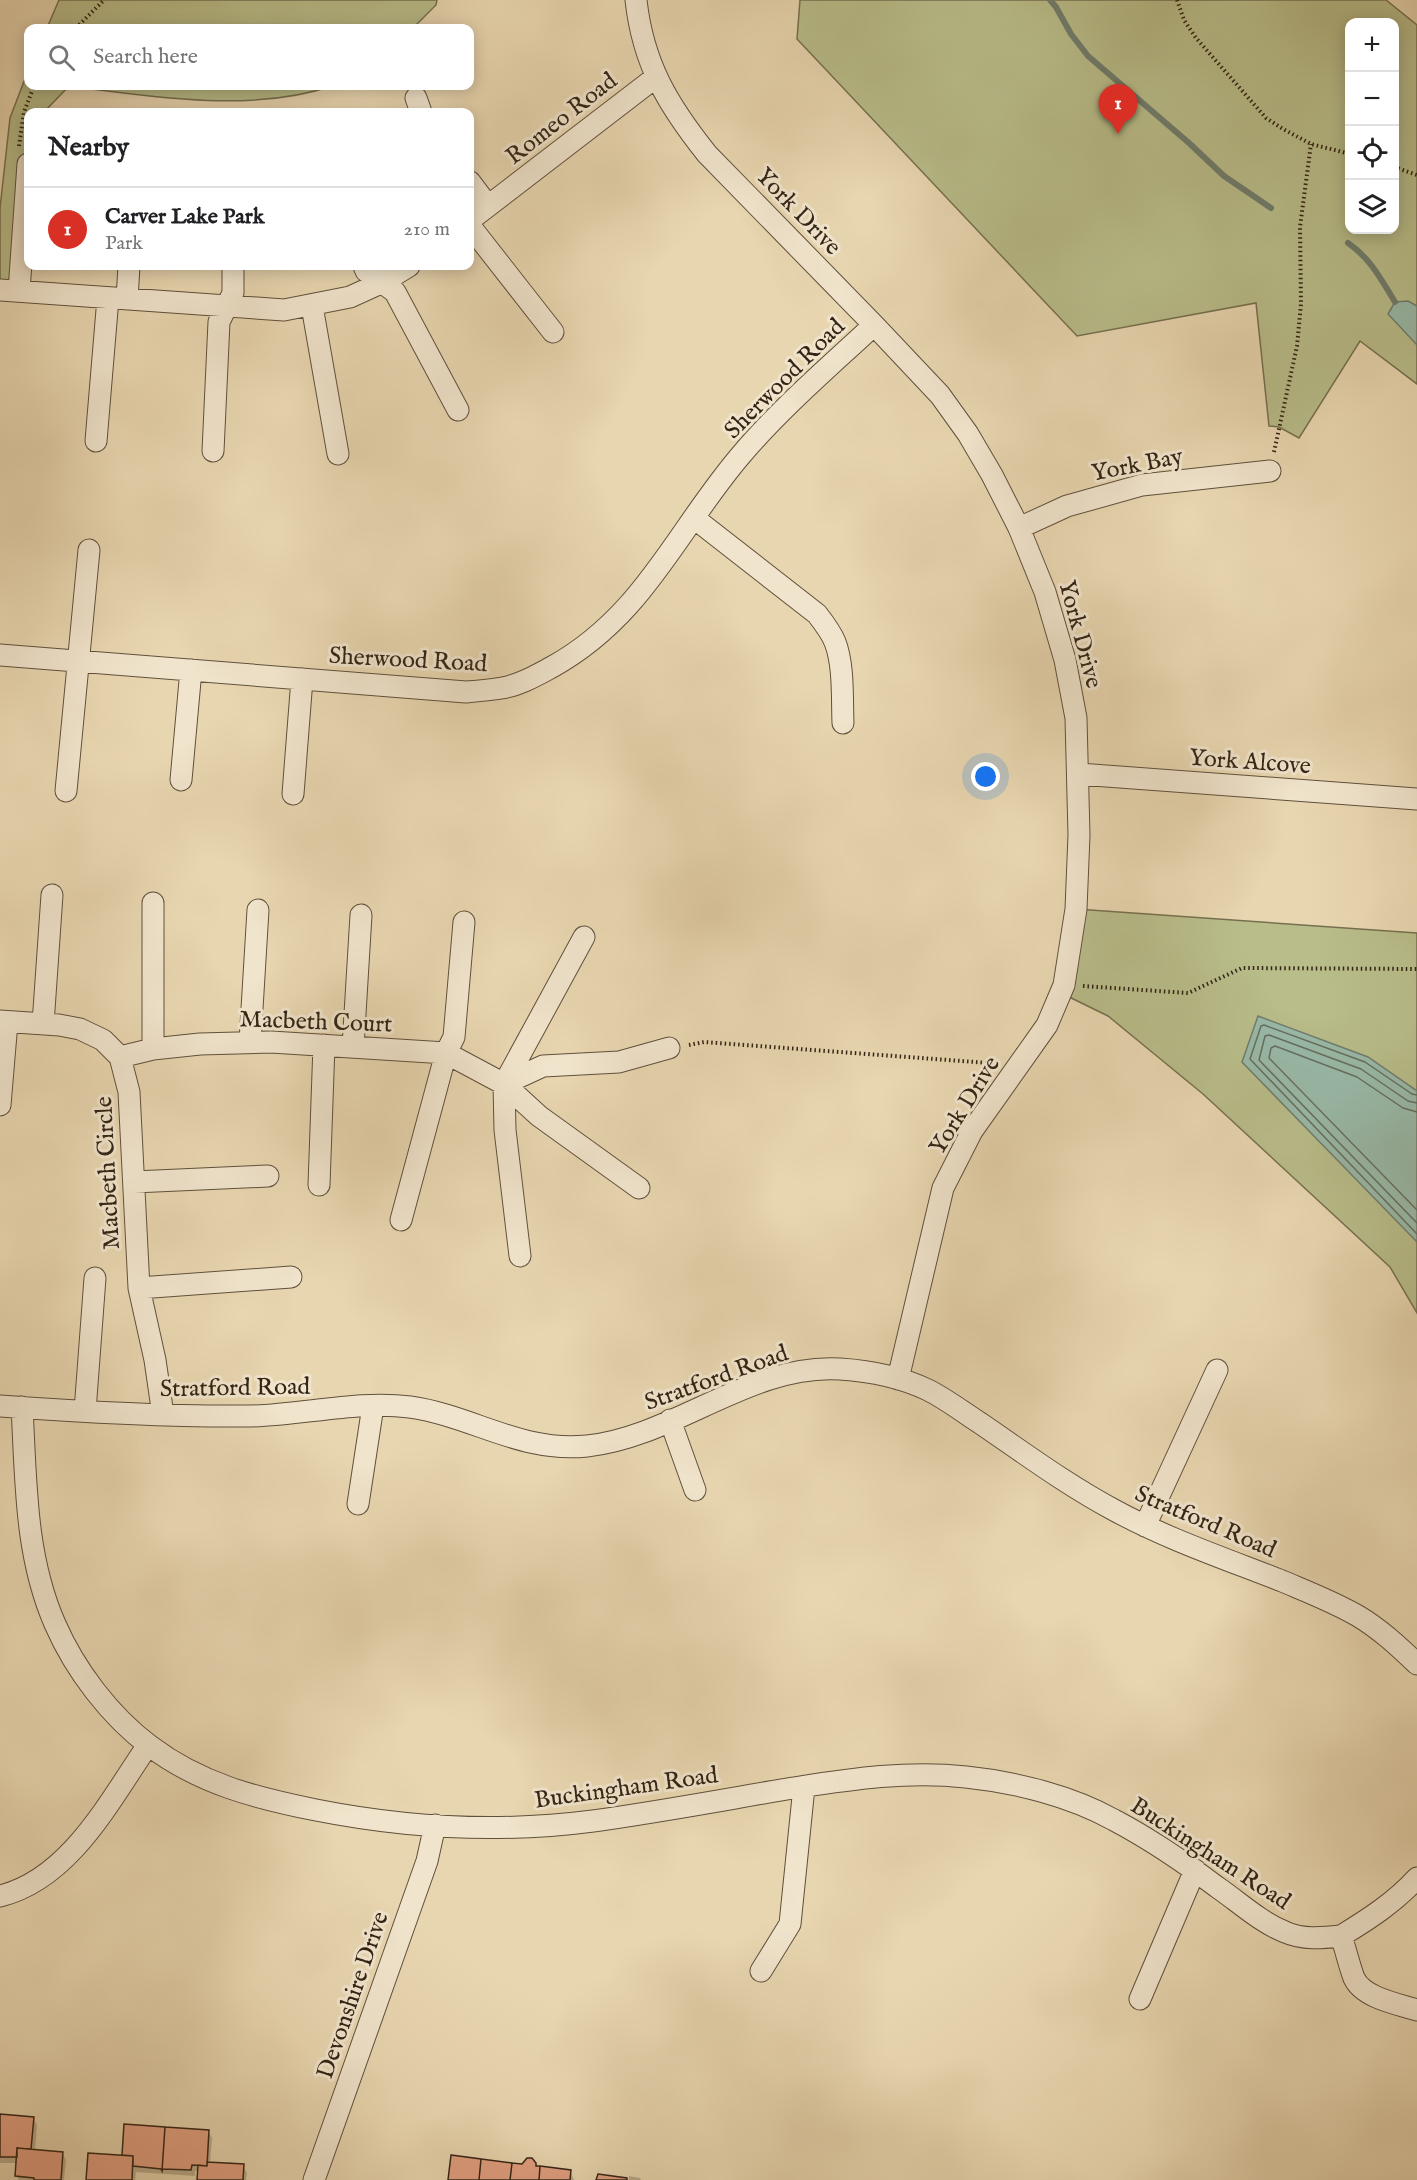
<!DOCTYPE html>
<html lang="en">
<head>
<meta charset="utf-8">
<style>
	:root { --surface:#fff; --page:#f2f2f2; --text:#202124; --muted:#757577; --line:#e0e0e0; --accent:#d93025 }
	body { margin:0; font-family:"IM FELL English",serif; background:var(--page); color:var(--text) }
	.controls { position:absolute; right:18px; top:18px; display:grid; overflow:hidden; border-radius:12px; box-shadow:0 3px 15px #0003 }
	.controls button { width:54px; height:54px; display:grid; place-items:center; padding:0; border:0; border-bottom:2px solid var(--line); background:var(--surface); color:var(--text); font:30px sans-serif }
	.you { position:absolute; left:986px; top:777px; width:21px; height:21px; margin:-15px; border:4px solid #fff; border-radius:50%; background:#1a73e8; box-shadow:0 0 0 9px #1a73e833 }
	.badge { display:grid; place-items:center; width:39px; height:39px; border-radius:50%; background:var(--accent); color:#fff; font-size:20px; font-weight:700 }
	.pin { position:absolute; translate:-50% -50px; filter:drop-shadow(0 2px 3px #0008) }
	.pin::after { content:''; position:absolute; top:32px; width:21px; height:18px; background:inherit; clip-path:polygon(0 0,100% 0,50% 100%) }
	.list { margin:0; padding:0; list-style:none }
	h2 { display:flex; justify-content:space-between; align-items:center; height:78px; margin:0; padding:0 24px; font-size:26px }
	h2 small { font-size:20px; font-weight:400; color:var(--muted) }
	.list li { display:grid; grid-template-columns:39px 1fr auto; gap:18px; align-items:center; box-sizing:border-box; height:84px; padding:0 24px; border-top:2px solid var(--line) }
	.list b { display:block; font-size:22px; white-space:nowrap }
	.list p { margin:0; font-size:20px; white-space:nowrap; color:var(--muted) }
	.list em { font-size:20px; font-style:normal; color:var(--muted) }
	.icon { flex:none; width:33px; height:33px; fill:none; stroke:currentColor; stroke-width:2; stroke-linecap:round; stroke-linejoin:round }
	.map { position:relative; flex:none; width:1417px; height:2180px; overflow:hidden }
	.search { position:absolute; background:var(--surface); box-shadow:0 3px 15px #0003; left:24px; top:24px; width:450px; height:66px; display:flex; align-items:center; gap:15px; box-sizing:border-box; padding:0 21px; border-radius:12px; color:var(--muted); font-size:22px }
	.panel { position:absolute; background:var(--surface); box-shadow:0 3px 15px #0003; left:24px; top:108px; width:450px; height:162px; border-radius:12px }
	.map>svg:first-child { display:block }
</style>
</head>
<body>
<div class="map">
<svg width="1417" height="2180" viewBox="0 0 1417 2180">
	<rect width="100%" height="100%" fill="#e8d6b0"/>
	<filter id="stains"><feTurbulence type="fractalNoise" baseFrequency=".00333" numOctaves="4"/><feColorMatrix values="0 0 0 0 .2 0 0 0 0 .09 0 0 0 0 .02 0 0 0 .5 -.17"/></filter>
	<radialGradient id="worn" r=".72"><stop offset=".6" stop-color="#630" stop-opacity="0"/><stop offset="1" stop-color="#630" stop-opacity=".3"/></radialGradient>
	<path fill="#b8bd8a" stroke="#767050" stroke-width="1.5" fill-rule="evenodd" d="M59,0H437L436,5L413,28H47Z
		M800,0H1386L1417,25V384L1360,341L1299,438L1279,427L1269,426L1256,303L1077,336L797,39ZM1350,22H1394V230H1350Z
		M28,71V86H332C253,113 150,97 69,86L44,112H28V130L12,290L0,289V208L10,118Z
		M1076,909L1417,933V1313L1390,1267L1203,1094L1108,1016L1061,993Z"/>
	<path fill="#98b9a8" stroke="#707d6d" stroke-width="1.5" d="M1408,301L1417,306V345L1388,314L1395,302Z
		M1258,1016L1368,1057L1417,1091V1242L1242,1062Z"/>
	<path fill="#0003" d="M0,2116L33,2118L37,2125L35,2151L62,2153L66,2160L64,2180H19L17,2176L18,2163H0Z
		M125,2126L208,2131L212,2138L210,2163L243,2166L247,2173L246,2180H198L199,2171H195V2176L136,2172L135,2180H88L123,2157Z
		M535,2164L537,2168L570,2171L574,2180H450Z
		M629,2176L640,2178L641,2180H629Z"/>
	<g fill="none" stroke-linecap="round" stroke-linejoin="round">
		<path stroke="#666e5e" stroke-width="1.5" d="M1417,1095L1412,1094L1365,1062L1264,1025L1261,1026L1250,1059L1417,1234
			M1417,1103L1408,1101L1361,1069L1269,1035L1265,1036L1259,1060L1417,1223
			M1417,1112L1403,1108L1357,1077L1275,1046L1271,1048L1269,1058L1417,1210"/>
		<path stroke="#707d6d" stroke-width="6" d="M1050,0L1056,7L1071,34L1088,56L1189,143L1224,176L1271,208
			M1348,243C1370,258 1381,279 1395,302"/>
	</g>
	<path fill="#e2a082" stroke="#332415" stroke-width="1.5" d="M0,2114L34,2117L31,2149L17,2148V2157H0Z
		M124,2124L165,2127L162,2171L161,2169L133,2166V2156L122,2155Z
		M165,2127L209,2130L207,2166L192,2165L191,2170L163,2169L162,2171Z
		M17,2148L63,2152L61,2180H34V2178L15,2176Z
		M88,2153L133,2156L132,2180H86Z
		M451,2155L481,2159L479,2180H448Z
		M527,2158H532L536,2163V2166H540L539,2180H510L512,2163L522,2164Z
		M481,2159L512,2163L510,2180H479Z
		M207,2162L244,2164L243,2180H197L198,2165L207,2166Z
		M540,2166L571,2170L570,2180H539Z
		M598,2174L627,2178V2180H596Z"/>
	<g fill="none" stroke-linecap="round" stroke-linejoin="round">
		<g stroke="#60503c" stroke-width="23">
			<path id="minor" d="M636,0C643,64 668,105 707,154L874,325L940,395L968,434L992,475L1019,528L1045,592L1065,660L1076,718L1079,835L1076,909L1064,985L1047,1025L972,1131L943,1188L898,1379
				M416,98L421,112
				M470,182L488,206
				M470,220L656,77
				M470,226L553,332
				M364,266L366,271L395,292L458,410
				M0,290L284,310L350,297L383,282L409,266
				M19,291L28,164
				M127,299L129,266
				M312,306L338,454
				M96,441L108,298
				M213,451L219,322L233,293V266
				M694,518L817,614C824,623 831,632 835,642C844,665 842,699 843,723
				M1019,528L1067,506L1142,485L1270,471
				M0,655L466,692C478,691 490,690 502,688C520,685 537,675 552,667C644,616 676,531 741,455C781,408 829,367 874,325
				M1079,774L1417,799
				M181,780L191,670
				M66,791L89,550
				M293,794L302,679
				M0,1021L59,1025L80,1029L103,1040L120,1057L129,1092L139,1288L155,1360L163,1415
				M43,1024L52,895
				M250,1042L258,910
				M353,1047L361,915
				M153,1049V903
				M120,1057L153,1049L200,1044L271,1042L446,1053L504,1084
				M0,1105L7,1022
				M134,1182L268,1176
				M319,1185L324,1045
				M639,1188L539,1116L504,1084L543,1066L619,1062L669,1048
				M401,1220L446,1053L454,1037L464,922
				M520,1256L505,1130L504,1084L584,937
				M139,1288L291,1277
				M0,1406C83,1412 167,1417 251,1416C303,1415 359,1400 410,1407C473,1416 521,1453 587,1446C674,1437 751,1363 840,1369C870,1371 901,1377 928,1390C946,1399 963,1412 980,1423C1024,1453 1067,1485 1114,1510C1167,1539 1226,1559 1282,1581C1308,1592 1334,1602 1358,1616C1380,1629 1399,1647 1417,1664
				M22,1407C26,1481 25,1556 55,1624C75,1670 110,1716 150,1746C200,1784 256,1798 316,1810C407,1828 501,1833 593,1821C658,1812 722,1800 787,1789C846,1780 905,1770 966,1777C1015,1782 1071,1796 1114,1820C1150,1839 1184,1862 1217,1887C1239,1902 1260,1922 1285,1932C1303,1940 1322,1938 1341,1936C1346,1950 1349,1965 1354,1978C1363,1998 1398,2004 1417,2010
				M85,1411L95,1278
				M670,1420L695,1490
				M358,1504L373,1406
				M1145,1526L1217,1370
				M0,1896C70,1879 110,1800 148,1745
				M1341,1936C1369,1919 1395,1902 1417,1878
				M761,1971L790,1924L804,1787
				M1140,1999L1195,1870
				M314,2180L427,1861L435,1825"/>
		</g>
		<path stroke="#332415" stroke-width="4" stroke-dasharray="1.5 3" stroke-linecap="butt" d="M1177,0L1184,20L1196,38L1266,118L1283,129L1311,144L1350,154
			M76,28L104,0
			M19,146L24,112L34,86
			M1394,167L1417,175
			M1274,452L1297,346L1301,304L1300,227L1311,144
			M1083,986L1188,993L1242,968L1417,969
			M689,1045L704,1042L989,1063L995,1066"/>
		<use href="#minor" stroke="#f0e4cc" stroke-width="21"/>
	</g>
	<g text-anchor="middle" stroke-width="6" stroke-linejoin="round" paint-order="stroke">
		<g font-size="24" fill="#332415" stroke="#f0e4cc">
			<text transform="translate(561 118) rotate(-38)" y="8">Romeo Road</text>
			<text transform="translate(799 211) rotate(46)" y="8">York Drive</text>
			<text transform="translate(784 378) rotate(-45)" y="8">Sherwood Road</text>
			<text transform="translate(1137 464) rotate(-11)" y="8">York Bay</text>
			<text transform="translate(1081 634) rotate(75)" y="8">York Drive</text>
			<text transform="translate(408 659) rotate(3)" y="8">Sherwood Road</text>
			<text transform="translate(1250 761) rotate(4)" y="8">York Alcove</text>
			<text transform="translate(316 1021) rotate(2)" y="8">Macbeth Court</text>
			<text transform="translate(964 1105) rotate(-58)" y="8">York Drive</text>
			<text transform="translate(107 1173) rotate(-93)" y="8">Macbeth Circle</text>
			<text transform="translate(716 1377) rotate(-20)" y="8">Stratford Road</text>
			<text transform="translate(235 1387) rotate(-1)" y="8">Stratford Road</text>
			<text transform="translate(1206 1521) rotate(23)" y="8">Stratford Road</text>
			<text transform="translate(626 1787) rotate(-8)" y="8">Buckingham Road</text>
			<text transform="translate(1211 1853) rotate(33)" y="8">Buckingham Road</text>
			<text transform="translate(352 1995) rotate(-71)" y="8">Devonshire Drive</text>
		</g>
	</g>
	<rect width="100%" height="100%" filter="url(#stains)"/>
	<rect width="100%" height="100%" fill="url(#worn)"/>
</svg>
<div class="controls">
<button>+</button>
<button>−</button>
<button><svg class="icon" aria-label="locate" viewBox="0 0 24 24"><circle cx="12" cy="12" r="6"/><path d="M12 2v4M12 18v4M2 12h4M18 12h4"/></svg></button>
<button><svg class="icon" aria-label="layers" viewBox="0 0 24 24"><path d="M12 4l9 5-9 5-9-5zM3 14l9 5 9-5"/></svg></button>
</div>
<div class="you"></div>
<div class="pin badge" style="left:1118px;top:134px">1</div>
<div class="search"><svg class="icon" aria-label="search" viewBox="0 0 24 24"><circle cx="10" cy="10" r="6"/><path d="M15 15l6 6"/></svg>Search here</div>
<section class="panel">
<h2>Nearby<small></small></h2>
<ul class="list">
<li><span class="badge">1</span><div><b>Carver Lake Park</b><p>Park</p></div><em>210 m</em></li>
</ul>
</section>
</div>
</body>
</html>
